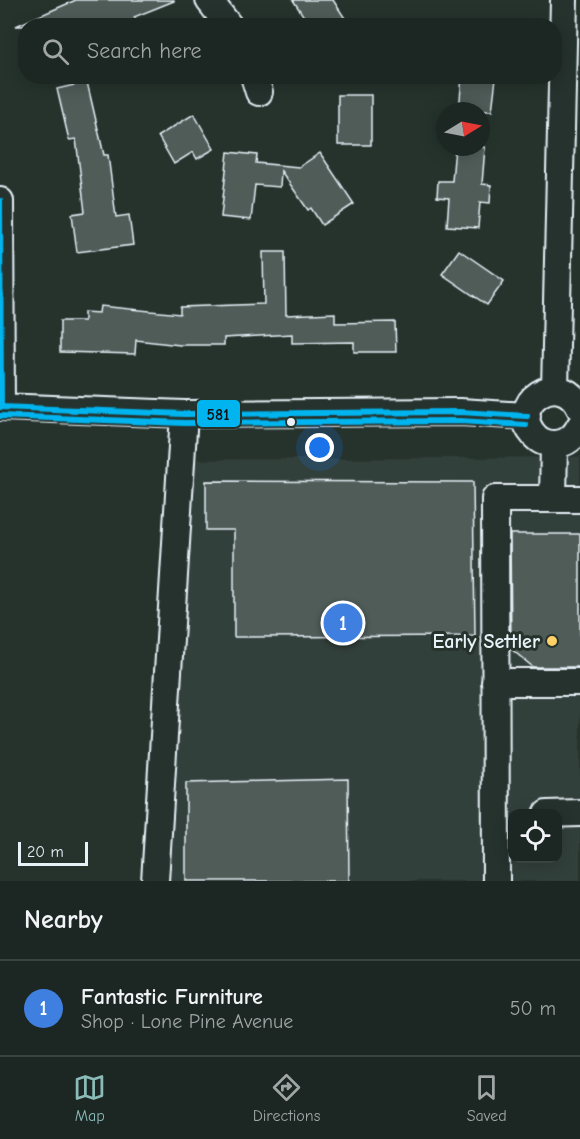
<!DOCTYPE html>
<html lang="en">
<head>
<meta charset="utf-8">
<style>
	:root { --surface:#1c2622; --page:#29322f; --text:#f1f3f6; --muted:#a0a5a5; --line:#3a4340; --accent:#8bbbb9 }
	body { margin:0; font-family:"Comic Neue",sans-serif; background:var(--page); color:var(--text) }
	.controls { position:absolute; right:18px; bottom:18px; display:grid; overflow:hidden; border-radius:12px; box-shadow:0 3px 15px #0003 }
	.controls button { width:54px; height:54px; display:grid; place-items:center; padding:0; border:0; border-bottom:2px solid var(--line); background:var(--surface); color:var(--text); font:30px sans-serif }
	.compass { position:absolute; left:436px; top:102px; width:54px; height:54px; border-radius:50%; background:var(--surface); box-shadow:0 3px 15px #0003; rotate:80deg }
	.scale { position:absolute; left:18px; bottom:15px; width:70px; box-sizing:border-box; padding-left:6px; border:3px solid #e8f1f8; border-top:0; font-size:16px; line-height:21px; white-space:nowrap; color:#e8f1f8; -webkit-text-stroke:4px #26332d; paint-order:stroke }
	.you { position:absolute; left:320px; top:448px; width:21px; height:21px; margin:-15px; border:4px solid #fff; border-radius:50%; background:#1a73e8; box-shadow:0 0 0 9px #1a73e833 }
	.badge { display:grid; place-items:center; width:39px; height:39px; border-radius:50%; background:var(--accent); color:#fff; font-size:20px; font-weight:700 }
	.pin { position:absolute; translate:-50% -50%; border:3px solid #fff; box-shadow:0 2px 6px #0006 }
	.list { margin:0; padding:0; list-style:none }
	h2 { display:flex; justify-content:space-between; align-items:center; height:78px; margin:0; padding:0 24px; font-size:26px }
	h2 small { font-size:20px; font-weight:400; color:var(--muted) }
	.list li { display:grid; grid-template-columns:39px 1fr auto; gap:18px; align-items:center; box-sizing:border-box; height:96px; padding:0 24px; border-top:2px solid var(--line) }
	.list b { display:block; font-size:22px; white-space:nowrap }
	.list p { margin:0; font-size:20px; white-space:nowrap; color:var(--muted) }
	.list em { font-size:20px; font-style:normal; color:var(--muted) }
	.icon { flex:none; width:33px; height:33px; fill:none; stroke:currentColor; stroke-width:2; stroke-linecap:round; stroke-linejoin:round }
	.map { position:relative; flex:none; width:580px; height:881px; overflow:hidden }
	.search { position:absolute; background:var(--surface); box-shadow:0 3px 15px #0003; left:18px; right:18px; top:18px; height:66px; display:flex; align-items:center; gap:15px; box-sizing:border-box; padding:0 21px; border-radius:24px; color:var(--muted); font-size:22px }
	.sheet { height:174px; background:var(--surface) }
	nav { display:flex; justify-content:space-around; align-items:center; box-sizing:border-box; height:84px; border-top:2px solid var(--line); background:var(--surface); font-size:16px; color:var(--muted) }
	nav a { display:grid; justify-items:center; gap:3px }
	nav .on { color:var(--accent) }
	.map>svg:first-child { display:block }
</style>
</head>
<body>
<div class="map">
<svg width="580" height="881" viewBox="0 0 580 881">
	<rect width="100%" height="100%" fill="#26332d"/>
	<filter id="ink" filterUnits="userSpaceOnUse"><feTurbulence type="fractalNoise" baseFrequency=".0167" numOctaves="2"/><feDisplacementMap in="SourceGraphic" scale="12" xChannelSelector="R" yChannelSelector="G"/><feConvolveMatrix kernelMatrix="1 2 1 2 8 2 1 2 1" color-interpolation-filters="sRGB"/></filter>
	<g filter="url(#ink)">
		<path fill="#333f3a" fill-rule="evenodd" d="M580,457V881H148L170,460ZM512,814H558V858H512Z"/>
		<path fill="#505c59" stroke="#e8f1f8" stroke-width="1.5" d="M76,0H174V1L134,17L143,26H16Z
			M293,0H333L350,26H310Z
			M462,76L496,78L492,111H459Z
			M87,82L104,155H108L116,217L129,215L133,245L77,252L72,214L85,212L76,139L69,140L57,89Z
			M338,95H371V145H338Z
			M194,114L214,149L197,159L193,152L174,164L158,136Z
			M455,147H485L482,184L491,185L490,203L480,202L478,228L447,226L449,198L437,197L438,181H452Z
			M228,152L257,155L256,163L299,167L320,153L354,204L322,225L311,208L308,210L281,171L280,187L255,185L251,220L221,217Z
			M459,250L504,281L487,305L442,274Z
			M263,252H285L286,315L335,313V323L395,322L396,352H354V342L292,343V334L224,338V345H180L136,340L135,354L60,352V321H84V312L99,313L100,306L180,314V307L264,304Z
			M206,481L473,482L475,636L234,637V530H206Z
			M510,534H580V667H533L511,649Z
			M348,779L349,881H186V783Z"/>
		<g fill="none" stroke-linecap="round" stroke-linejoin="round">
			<g stroke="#e8f1f8" stroke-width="30">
				<path id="minor" d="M209,0L229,26
					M254,76L259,92
					M0,201L1,407
					M555,389L564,0
					M0,407L184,414L460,412L527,416
					M580,408C560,366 506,404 534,435C539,441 547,444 555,444C567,444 575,436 580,426
					M553,499H580
					M495,682H580
					M547,814L580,813
					M155,881L184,414
					M496,881L495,499H553L554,444"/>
			</g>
			<use href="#minor" stroke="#26332d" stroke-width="26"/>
			<g stroke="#26332d" stroke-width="10">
				<path id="bus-1" d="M0,201L1,407
					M0,407L184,414L460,412L527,416"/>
			</g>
			<g stroke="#26332d" stroke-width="10">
				<path id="bus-2" d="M0,416L184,423L460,421L526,425"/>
			</g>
			<use href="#bus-1" stroke="#00b5ef" stroke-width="6"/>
			<use href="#bus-2" stroke="#00b5ef" stroke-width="6"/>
		</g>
	</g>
	<circle fill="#e8f1f8" stroke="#26332d" stroke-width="2" cx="291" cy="422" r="5"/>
	<circle fill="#ffd166" stroke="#26332d" stroke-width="2" cx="552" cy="641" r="6"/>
	<g text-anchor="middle" stroke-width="6" stroke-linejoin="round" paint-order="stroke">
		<g font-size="20" font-weight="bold" fill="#e8f1f8" stroke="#26332d" text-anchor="end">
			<text x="540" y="648">Early Settler</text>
		</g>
	</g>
	<rect stroke="#26332d" stroke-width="2" x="196" y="399" width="45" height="29" rx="6" fill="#00b5ef"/>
	<g font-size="16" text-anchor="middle" font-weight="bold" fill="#111">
		<text x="218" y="420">581</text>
	</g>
</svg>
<div class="controls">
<button><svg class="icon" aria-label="locate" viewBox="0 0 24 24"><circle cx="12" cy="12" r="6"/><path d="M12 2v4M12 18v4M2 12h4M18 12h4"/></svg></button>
</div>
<svg class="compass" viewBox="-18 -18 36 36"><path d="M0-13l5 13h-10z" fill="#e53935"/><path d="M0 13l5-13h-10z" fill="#a0a5a5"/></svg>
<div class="scale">20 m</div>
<div class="you"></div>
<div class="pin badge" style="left:343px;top:623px;background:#3f7fe0">1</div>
<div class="search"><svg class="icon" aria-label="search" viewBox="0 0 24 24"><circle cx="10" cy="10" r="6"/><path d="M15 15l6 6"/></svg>Search here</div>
</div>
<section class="sheet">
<h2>Nearby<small></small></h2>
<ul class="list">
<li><span class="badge" style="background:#3f7fe0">1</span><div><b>Fantastic Furniture</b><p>Shop · Lone Pine Avenue</p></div><em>50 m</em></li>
</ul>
</section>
<nav>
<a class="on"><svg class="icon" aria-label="map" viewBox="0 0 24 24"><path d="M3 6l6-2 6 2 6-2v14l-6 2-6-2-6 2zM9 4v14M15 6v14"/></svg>Map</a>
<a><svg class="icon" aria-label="directions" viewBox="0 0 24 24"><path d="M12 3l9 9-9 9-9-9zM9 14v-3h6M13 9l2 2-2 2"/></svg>Directions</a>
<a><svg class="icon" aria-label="saved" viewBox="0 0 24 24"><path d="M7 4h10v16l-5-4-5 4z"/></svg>Saved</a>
</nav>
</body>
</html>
